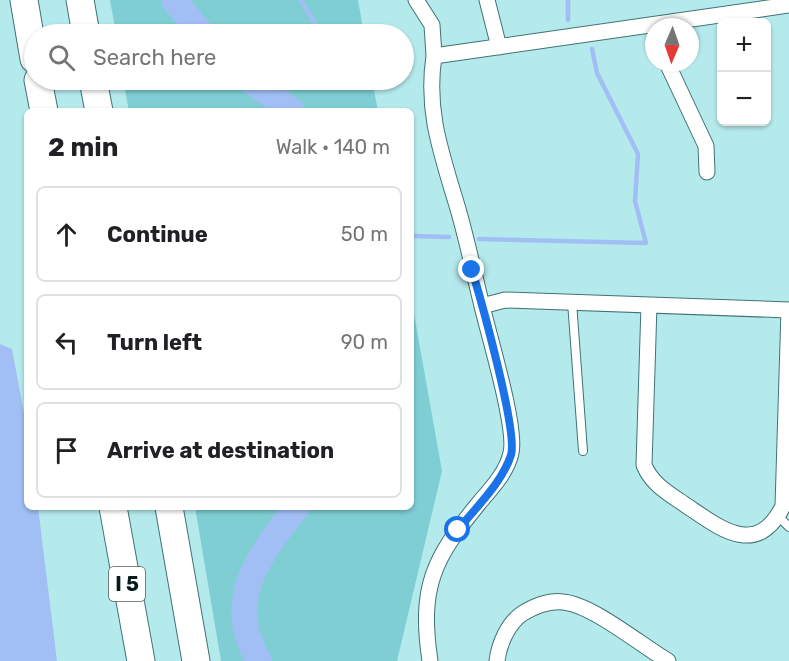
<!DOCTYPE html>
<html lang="en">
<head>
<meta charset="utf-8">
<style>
	:root { --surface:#fff; --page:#f2f2f2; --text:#202124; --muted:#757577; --line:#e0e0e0 }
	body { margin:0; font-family:Rubik,sans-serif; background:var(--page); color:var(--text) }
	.controls { position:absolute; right:18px; top:18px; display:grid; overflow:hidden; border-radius:9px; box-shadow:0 2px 4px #0004 }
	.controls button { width:54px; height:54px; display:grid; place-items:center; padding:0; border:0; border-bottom:2px solid var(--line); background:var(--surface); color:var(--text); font:30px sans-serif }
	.compass { position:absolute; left:645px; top:18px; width:54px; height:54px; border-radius:50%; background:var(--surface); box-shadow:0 2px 4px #0004; rotate:182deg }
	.stop { position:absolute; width:18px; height:18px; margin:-14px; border:4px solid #1a73e8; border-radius:50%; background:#fff }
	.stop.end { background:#1a73e8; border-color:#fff; box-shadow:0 2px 6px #0008 }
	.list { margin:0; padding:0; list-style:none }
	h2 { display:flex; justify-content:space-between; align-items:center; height:78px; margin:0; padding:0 24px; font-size:26px }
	h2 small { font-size:20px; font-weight:400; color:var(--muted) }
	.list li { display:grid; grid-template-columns:39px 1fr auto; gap:18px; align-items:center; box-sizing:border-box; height:96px; margin:0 12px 12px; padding:0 12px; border:2px solid var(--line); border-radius:9px }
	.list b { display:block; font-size:22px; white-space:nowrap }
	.list em { font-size:20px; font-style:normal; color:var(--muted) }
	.icon { flex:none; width:33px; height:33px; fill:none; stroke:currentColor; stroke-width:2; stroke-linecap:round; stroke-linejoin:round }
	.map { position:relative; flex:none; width:789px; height:661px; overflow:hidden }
	.search { position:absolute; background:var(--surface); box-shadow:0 2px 4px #0004; left:24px; top:24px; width:390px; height:66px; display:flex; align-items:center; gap:15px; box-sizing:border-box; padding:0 21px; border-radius:33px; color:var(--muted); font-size:22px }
	.panel { position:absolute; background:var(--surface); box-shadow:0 2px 4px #0004; left:24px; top:108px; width:390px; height:402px; border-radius:9px }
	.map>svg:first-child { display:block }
</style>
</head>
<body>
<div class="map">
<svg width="789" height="661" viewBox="0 0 789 661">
	<rect width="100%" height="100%" fill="#b5eaed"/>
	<path fill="#7eced4" d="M110,0H358L364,34H116Z
		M123,80H372L378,111H129Z
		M411,297L442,471L397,661H221L195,507H411Z"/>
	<path fill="#a1bff5" d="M0,344L12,349L27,429V507H38L57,661H0Z"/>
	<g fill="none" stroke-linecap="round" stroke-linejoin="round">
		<path stroke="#a1bff5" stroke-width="4.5" d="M301,0L321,34
			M568,0V20
			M411,236L449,237
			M479,239L646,243L635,201L638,154L597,73L592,49"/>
		<path stroke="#a1bff5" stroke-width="26" d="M174,0L202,34
			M250,80L292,111
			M259,661C223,601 259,555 297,507"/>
		<g stroke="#407275" stroke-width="10">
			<path id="lane" d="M572,302L583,451
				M778,516L789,527"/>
		</g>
		<g stroke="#407275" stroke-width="17">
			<path id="street" d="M416,0L432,25L434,56
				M487,0L499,47
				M667,63L706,146L707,172
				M649,305L644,465C652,485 670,494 687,506C721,529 757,558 783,506L789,310
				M482,306C473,270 466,234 455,199C440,149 426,109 434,56L789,5
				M430,661C419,587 433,559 479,503C491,489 507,472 511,453C517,428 489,336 482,306L505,300L789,310
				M497,661C499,644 508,623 523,613C535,606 548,600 563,602C591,604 641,645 668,661"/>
		</g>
		<g stroke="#407275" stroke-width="29">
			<path id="highway" d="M24,0L34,59
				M80,0L86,34
				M38,80L44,111
				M93,80L99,111
				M113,507L141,661
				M169,507L196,661"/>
		</g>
		<use href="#lane" stroke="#fff" stroke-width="8"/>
		<use href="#street" stroke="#fff" stroke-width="15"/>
		<use href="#highway" stroke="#fff" stroke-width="27"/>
	</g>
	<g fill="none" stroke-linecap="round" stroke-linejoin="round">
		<path stroke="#1a73e8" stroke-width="8" d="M458,530C476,507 502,483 511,455C518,432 481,300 472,270"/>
	</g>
	<g text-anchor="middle" stroke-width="4.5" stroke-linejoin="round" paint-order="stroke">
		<rect fill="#fff" stroke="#515f60" stroke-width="1.5" x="109" y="567" width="36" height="34" rx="4.5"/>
		<g font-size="20" font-weight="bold" fill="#061b1c">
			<text x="127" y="591">I 5</text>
		</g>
	</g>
</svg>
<div class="controls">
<button>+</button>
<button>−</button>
</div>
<svg class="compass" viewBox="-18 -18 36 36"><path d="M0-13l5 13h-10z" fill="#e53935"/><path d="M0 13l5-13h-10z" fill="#757577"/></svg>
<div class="stop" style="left:458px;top:530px"></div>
<div class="stop end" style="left:472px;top:270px"></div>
<div class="search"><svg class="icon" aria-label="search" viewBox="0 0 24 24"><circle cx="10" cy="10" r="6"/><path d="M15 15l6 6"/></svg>Search here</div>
<section class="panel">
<h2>2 min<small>Walk · 140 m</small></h2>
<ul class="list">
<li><svg class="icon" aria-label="ahead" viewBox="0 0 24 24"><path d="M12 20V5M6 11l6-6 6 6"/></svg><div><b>Continue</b></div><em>50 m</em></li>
<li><svg class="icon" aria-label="left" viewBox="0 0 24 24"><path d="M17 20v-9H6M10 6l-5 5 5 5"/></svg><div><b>Turn left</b></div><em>90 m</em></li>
<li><svg class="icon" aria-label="arrive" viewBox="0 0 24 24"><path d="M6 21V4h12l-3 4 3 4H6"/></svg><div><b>Arrive at destination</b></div></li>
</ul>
</section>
</div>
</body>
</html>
